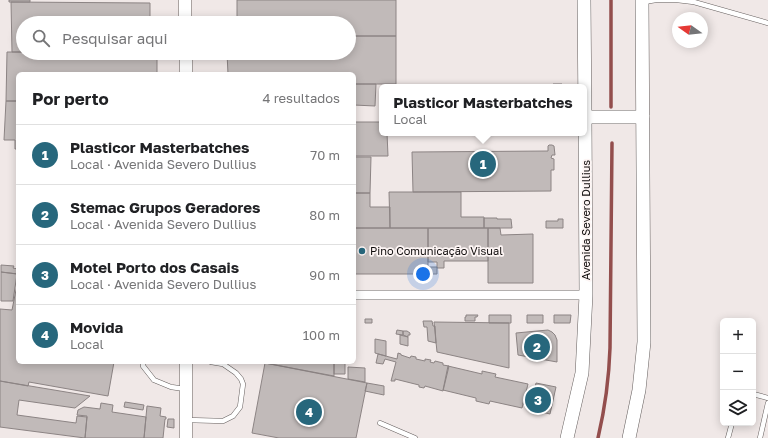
<!DOCTYPE html>
<html lang="pt">
<head>
<meta charset="utf-8">
<style>
	:root { --surface:#fff; --page:#f6f6f6; --text:#202124; --muted:#757577; --line:#e0e0e0; --accent:#27677c }
	body { margin:0; font-family:"Golos Text",sans-serif; background:var(--page); color:var(--text) }
	.controls { position:absolute; right:12px; bottom:12px; display:grid; overflow:hidden; border-radius:6px; box-shadow:0 2px 10px #0003 }
	.controls button { width:36px; height:36px; display:grid; place-items:center; padding:0; border:0; border-bottom:1px solid var(--line); background:var(--surface); color:var(--text); font:20px sans-serif }
	.compass { position:absolute; left:672px; top:12px; width:36px; height:36px; border-radius:50%; background:var(--surface); box-shadow:0 2px 10px #0003; rotate:285deg }
	.you { position:absolute; left:423px; top:274px; width:14px; height:14px; margin:-10px; border:3px solid #fff; border-radius:50%; background:#1a73e8; box-shadow:0 0 0 6px #1a73e833 }
	.badge { display:grid; place-items:center; width:26px; height:26px; border-radius:50%; background:var(--accent); color:#fff; font-size:13px; font-weight:700 }
	.pin { position:absolute; translate:-50% -50%; border:2px solid #fff; box-shadow:0 1px 4px #0006 }
	.popup { position:absolute; left:379px; top:84px; width:208px; height:52px; box-sizing:border-box; display:grid; place-content:center; border-radius:6px; background:var(--surface); filter:drop-shadow(0 1px 3px #0005); font-size:13px; white-space:nowrap; color:var(--muted) }
	.popup b { font-size:15px; color:var(--text) }
	.popup::after { content:''; position:absolute; left:50%; top:100%; margin-left:-8px; border:8px solid transparent; border-top-color:var(--surface) }
	.list { margin:0; padding:0; list-style:none }
	h2 { display:flex; justify-content:space-between; align-items:center; height:52px; margin:0; padding:0 16px; font-size:17px }
	h2 small { font-size:13px; font-weight:400; color:var(--muted) }
	.list li { display:grid; grid-template-columns:26px 1fr auto; gap:12px; align-items:center; box-sizing:border-box; height:60px; padding:0 16px; border-top:1px solid var(--line) }
	.list b { display:block; font-size:15px; white-space:nowrap }
	.list p { margin:0; font-size:13px; white-space:nowrap; color:var(--muted) }
	.list em { font-size:13px; font-style:normal; color:var(--muted) }
	.icon { flex:none; width:22px; height:22px; fill:none; stroke:currentColor; stroke-width:2; stroke-linecap:round; stroke-linejoin:round }
	.map { position:relative; flex:none; width:768px; height:438px; overflow:hidden }
	.search { position:absolute; background:var(--surface); box-shadow:0 2px 10px #0003; left:16px; top:16px; width:340px; height:44px; display:flex; align-items:center; gap:10px; box-sizing:border-box; padding:0 14px; border-radius:22px; color:var(--muted); font-size:15px }
	.panel { position:absolute; background:var(--surface); box-shadow:0 2px 10px #0003; left:16px; top:72px; width:340px; height:292px; border-radius:6px }
	.map>svg:first-child { display:block }
</style>
</head>
<body>
<div class="map">
<svg width="768" height="438" viewBox="0 0 768 438">
	<rect width="100%" height="100%" fill="#f0e8e7"/>
	<g fill="none" stroke-linecap="round" stroke-linejoin="round">
		<path stroke="#934e4d" stroke-width="3.5" d="M611,0V107
			M598,438C605,408 609,379 610,348L612,143"/>
	</g>
	<path fill="#c1bab9" stroke="#8c8484" d="M9,0H30V2H9Z
		M237,0H396V36H349V23H237Z
		M11,2L150,3V23H23V52H12Z
		M349,36H396V84H354V74H228L227,53H349Z
		M7,52H23V53H157V74H18V101H6Z
		M354,84H376L375,106L354,105Z
		M553,84H562V87H553Z
		M412,85H551V87H412Z
		M6,101H18V149H15V140H4Z
		M354,122H382V133H387L388,156H354Z
		M549,145H552L554,146L555,155H552L551,158L554,159V170H551V191L413,192L412,152L548,151V146Z
		M354,157H371L370,193H354Z
		M18,166V254H17Z
		M389,192H461V217H484V228H390Z
		M354,193H370V207H390V228H354Z
		M484,218H497V219H511L512,228H484Z
		M558,219H563V228H546V221H558Z
		M354,228H428V267H437V274H354Z
		M428,228H488V261H444V268H437V262H428Z
		M488,228H500L501,235L533,234V283H488Z
		M1,265L14,266L13,268L18,269V274L1,272Z
		M1,272L17,274L13,301H1Z
		M18,280V362H114L108,396L29,382L28,386L0,381V309L12,310Z
		M466,315H478L477,317H475V321H465V317H466Z
		M489,315H511V323H489Z
		M527,315H543V323H527Z
		M554,315H571L570,323H554Z
		M365,319H372V323H365Z
		M423,321H432L433,326H435L436,343L428,341L427,327H424Z
		M434,322L509,323V368L437,352Z
		M397,330L403,331V335L396,334Z
		M548,330L552,332L555,335L557,340V362L518,355L516,333Z
		M403,331H407L410,333V335H408V337L403,335Z
		M400,335L408,337V346L400,344Z
		M375,339L386,341V356L375,353Z
		M398,353L401,354V355L410,358L411,356L416,357V359L425,361V359L431,360L430,362L434,363L435,361L443,363V365L449,366L443,391L425,386L424,388L419,387V385L395,379V381H391L396,362L385,359L383,364L376,363L378,354L397,359Z
		M260,362H334V376L265,363Z
		M334,362H345V374H334Z
		M265,363L367,383L356,438H279L252,433Z
		M448,366L482,374V371L496,374L495,377L528,384L522,408L490,401L489,404L476,401V398L443,390Z
		M348,367L365,368V382L348,379Z
		M0,381L90,396L75,408L19,400L17,415L76,423L77,416L87,417L85,438L0,427Z
		M367,383L384,386V395L365,391Z
		M536,383L556,387L550,414L534,410L535,406L523,404L525,394L533,396Z
		M125,402L144,405L143,410L124,407Z
		M101,403L113,405L112,412L146,417L144,438H85L87,416L77,415L78,410L84,407L100,409Z
		M147,406L161,408L160,416L166,417V419H165L163,438H144Z
		M168,419H174V428L167,427Z"/>
	<g fill="none" stroke-linecap="round" stroke-linejoin="round">
		<g stroke="#645e5d" stroke-width="5.5">
			<path id="service" d="M643,2L656,0H677L694,2L768,23
				M143,362V366L154,380L171,387L185,389
				M753,394L768,398
				M187,420L223,421L233,416L240,407L243,384L241,379L236,373L223,364L211,362
				M380,423L415,438
				M728,438L732,423
				M760,438L768,403"/>
		</g>
		<g stroke="#645e5d" stroke-width="10">
			<path id="minor" d="M354,295H586"/>
		</g>
		<g stroke="#645e5d" stroke-width="13">
			<path id="tertiary" d="M185,0V23
				M186,53V74
				M186,438V362"/>
		</g>
		<g stroke="#645e5d" stroke-width="14">
			<path id="secondary" d="M585,117H643
				M567,438L582,373L586,295L585,117L584,0
				M629,438L639,390L644,342L642,0"/>
		</g>
		<use href="#service" stroke="#fff" stroke-width="4.5"/>
		<use href="#minor" stroke="#fff" stroke-width="9"/>
		<use href="#tertiary" stroke="#fff" stroke-width="12"/>
		<use href="#secondary" stroke="#fff" stroke-width="13"/>
	</g>
	<circle fill="#27677c" stroke="#fdf5f4" stroke-width="1.5" cx="362" cy="251" r="4"/>
	<g text-anchor="middle" stroke-width="3.5" stroke-linejoin="round" paint-order="stroke">
		<g font-size="11" fill="#0f0c0c" stroke="#fdf5f4">
			<text transform="translate(586 220) rotate(-90)" y="4">Avenida Severo Dullius</text>
		</g>
		<g font-size="11" fill="#0f0c0c" stroke="#fdf5f4" text-anchor="start">
			<text x="370" y="255">Pino Comunicação Visual</text>
		</g>
	</g>
</svg>
<div class="controls">
<button>+</button>
<button>−</button>
<button><svg class="icon" aria-label="layers" viewBox="0 0 24 24"><path d="M12 4l9 5-9 5-9-5zM3 14l9 5 9-5"/></svg></button>
</div>
<svg class="compass" viewBox="-18 -18 36 36"><path d="M0-13l5 13h-10z" fill="#e53935"/><path d="M0 13l5-13h-10z" fill="#757577"/></svg>
<div class="you"></div>
<div class="pin badge" style="left:483px;top:164px">1</div>
<div class="popup"><b>Plasticor Masterbatches</b>Local</div>
<div class="pin badge" style="left:537px;top:347px">2</div>
<div class="pin badge" style="left:538px;top:400px">3</div>
<div class="pin badge" style="left:309px;top:412px">4</div>
<div class="search"><svg class="icon" aria-label="search" viewBox="0 0 24 24"><circle cx="10" cy="10" r="6"/><path d="M15 15l6 6"/></svg>Pesquisar aqui</div>
<section class="panel">
<h2>Por perto<small>4 resultados</small></h2>
<ul class="list">
<li><span class="badge">1</span><div><b>Plasticor Masterbatches</b><p>Local · Avenida Severo Dullius</p></div><em>70 m</em></li>
<li><span class="badge">2</span><div><b>Stemac Grupos Geradores</b><p>Local · Avenida Severo Dullius</p></div><em>80 m</em></li>
<li><span class="badge">3</span><div><b>Motel Porto dos Casais</b><p>Local · Avenida Severo Dullius</p></div><em>90 m</em></li>
<li><span class="badge">4</span><div><b>Movida</b><p>Local</p></div><em>100 m</em></li>
</ul>
</section>
</div>
</body>
</html>
